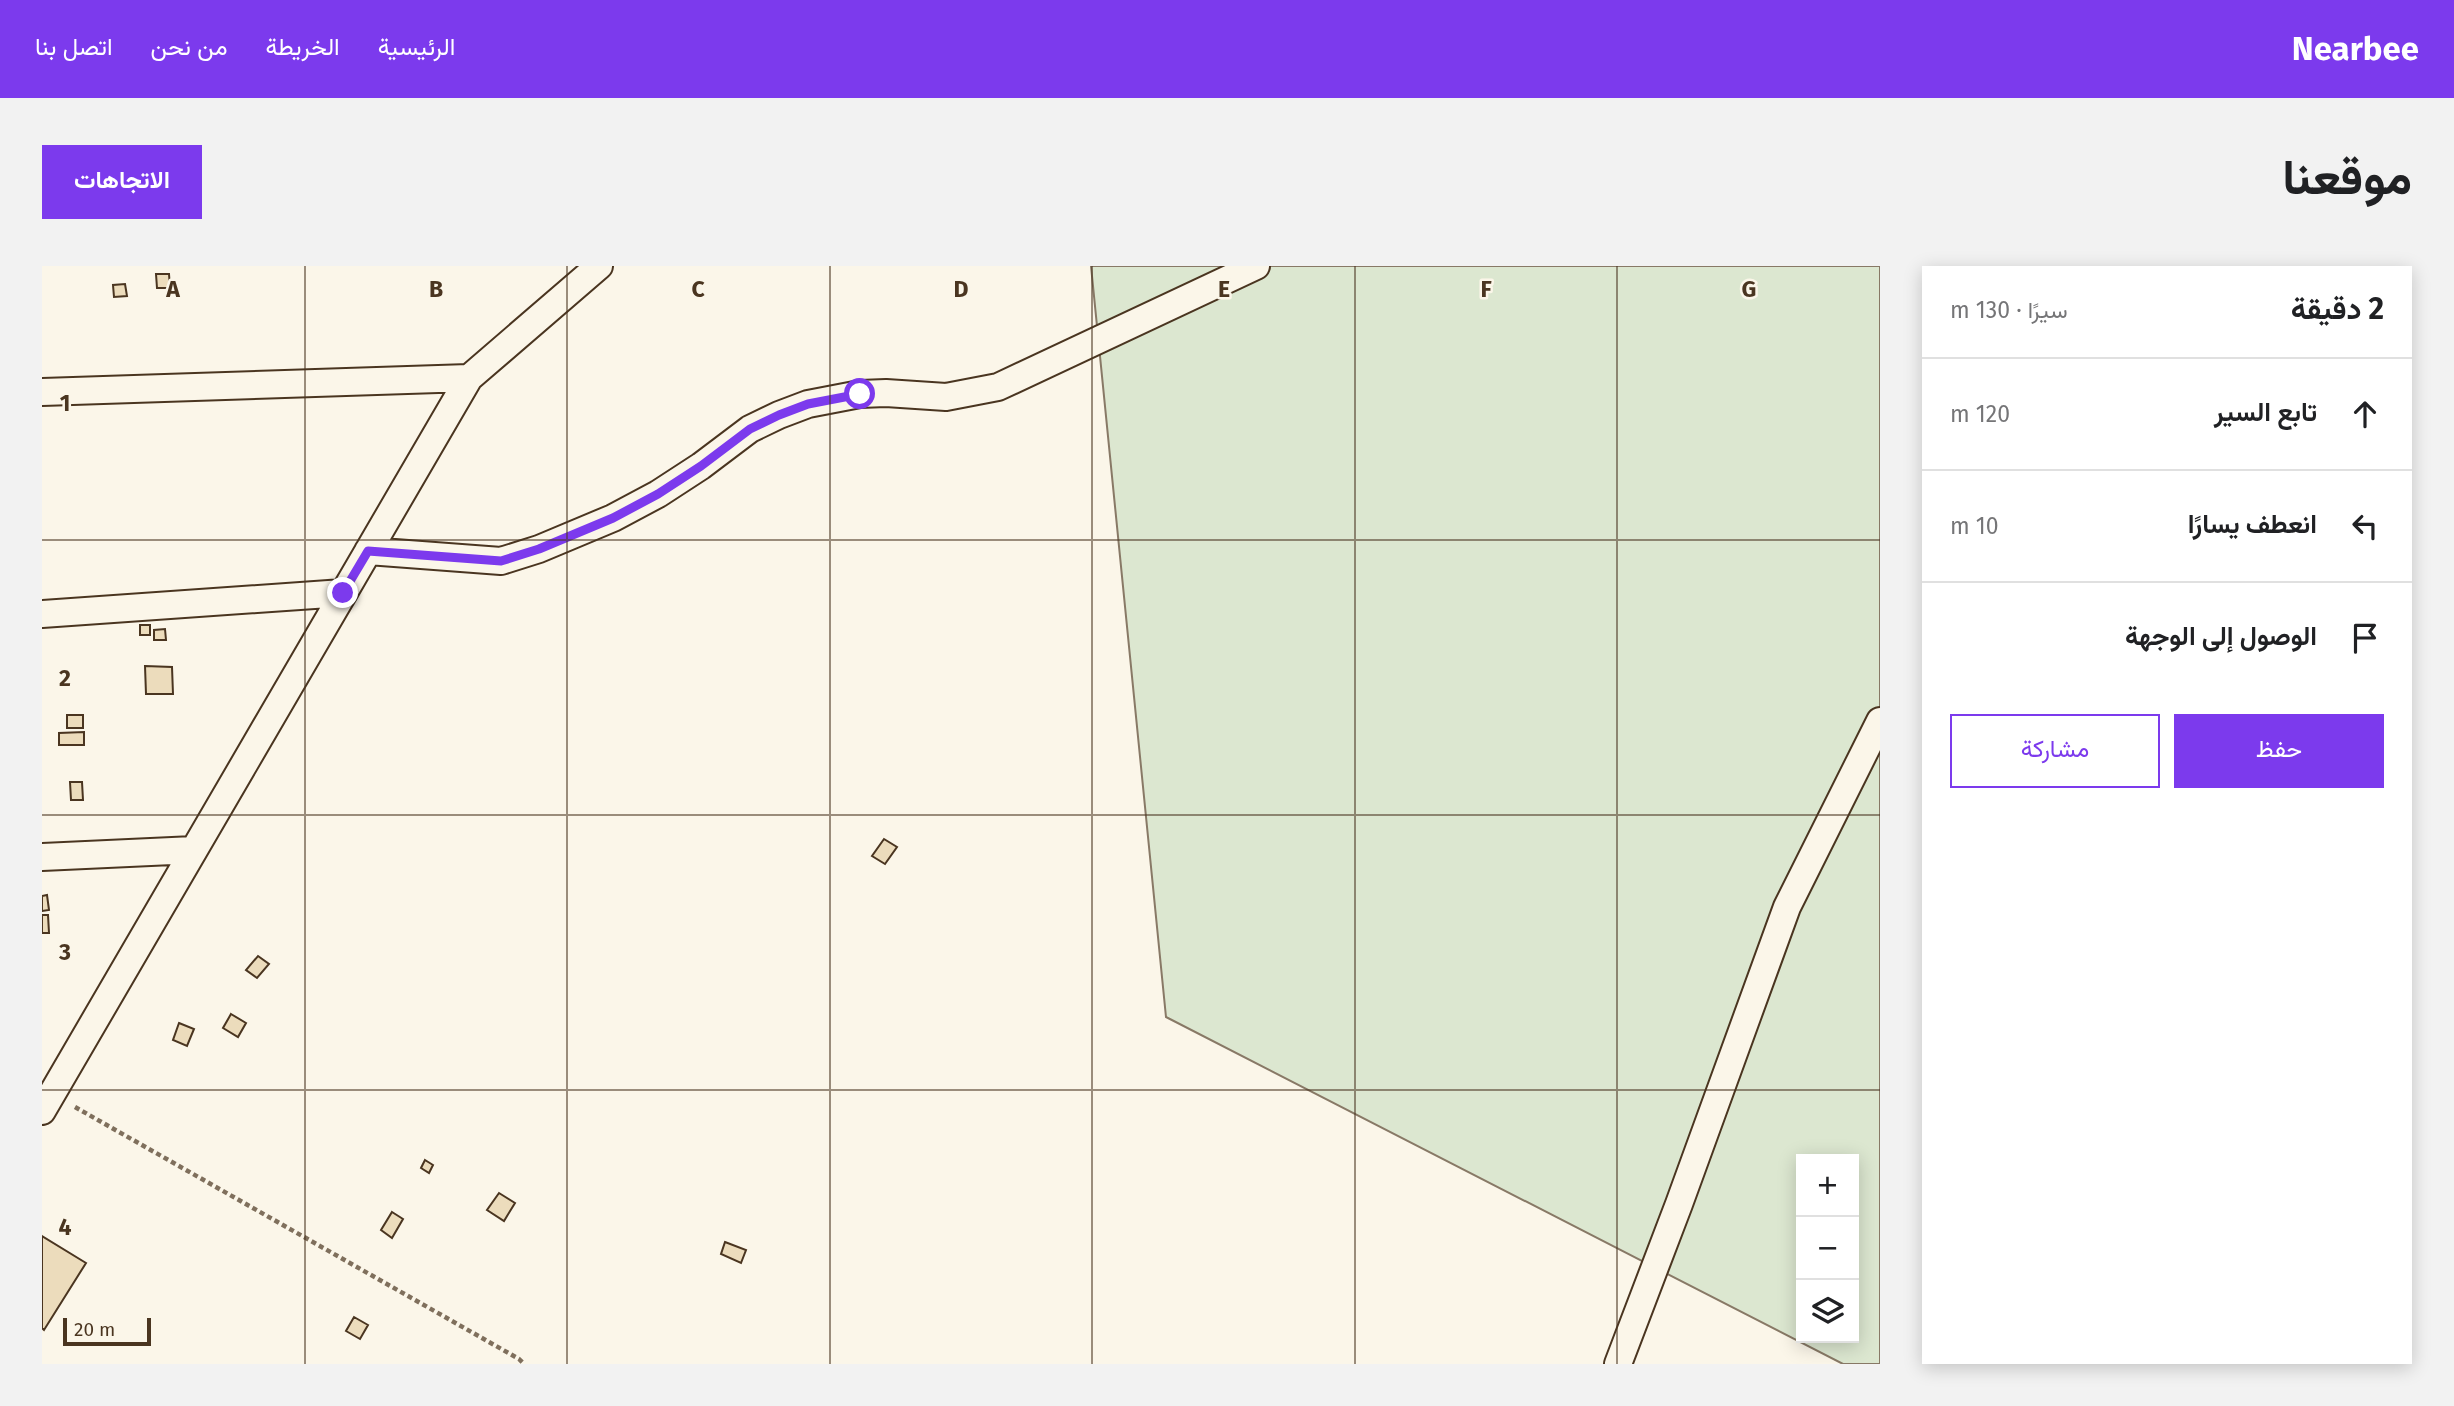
<!DOCTYPE html>
<html lang="ar">
<head>
<meta charset="utf-8">
<style>
	:root { --surface:#fff; --page:#f2f2f2; --text:#202124; --muted:#757577; --line:#e0e0e0; --accent:#7c3aed }
	body { margin:0; font-family:"Fira Sans",Vazirmatn,sans-serif; background:var(--page); color:var(--text); direction:rtl }
	.controls { position:absolute; right:21px; bottom:21px; display:grid; overflow:hidden; border-radius:0px; box-shadow:0 4px 18px #0003 }
	.controls button { width:63px; height:63px; display:grid; place-items:center; padding:0; border:0; border-bottom:2px solid var(--line); background:var(--surface); color:var(--text); font:35px sans-serif }
	.scale { position:absolute; left:21px; bottom:18px; width:88px; box-sizing:border-box; padding-left:7px; border:4px solid #4a3520; border-top:0; font-size:19px; line-height:24px; white-space:nowrap; color:#4a3520; -webkit-text-stroke:5px #fbf6e9; paint-order:stroke }
	.stop { position:absolute; width:21px; height:21px; margin:-16px; border:5px solid #7c3aed; border-radius:50%; background:#fff }
	.stop.end { background:#7c3aed; border-color:#fff; box-shadow:0 2px 7px #0008 }
	.list { margin:0; padding:0; list-style:none }
	h2 { display:flex; justify-content:space-between; align-items:center; height:91px; margin:0; padding:0 28px; font-size:30px }
	h2 small { font-size:23px; font-weight:400; color:var(--muted) }
	.list li { display:grid; grid-template-columns:46px 1fr auto; gap:21px; align-items:center; box-sizing:border-box; height:112px; padding:0 28px; border-top:2px solid var(--line) }
	.list b { display:block; font-size:26px; white-space:nowrap }
	.list em { font-size:23px; font-style:normal; color:var(--muted) }
	.actions { display:flex; gap:14px; padding:21px 28px }
	.actions a { flex:1; padding:16px 0; border:2px solid var(--accent); border-radius:0px; text-align:center; font-size:24px; color:var(--accent) }
	.actions .main { background:var(--accent); color:#fff }
	.icon { flex:none; width:38px; height:38px; fill:none; stroke:currentColor; stroke-width:2; stroke-linecap:round; stroke-linejoin:round }
	.map { position:relative; flex:none; width:1838px; height:1098px; overflow:hidden; direction:ltr; border-radius:0px }
	header { display:flex; align-items:center; gap:42px; box-sizing:border-box; height:98px; padding:0 35px; background:var(--accent); color:#fff }
	header strong { font-size:33px }
	nav { display:flex; gap:38px; margin-inline-start:auto; font-size:24px }
	.intro { display:flex; align-items:center; justify-content:space-between; box-sizing:border-box; height:168px; padding:0 42px }
	h1 { margin:0; font-size:49px }
	.button { padding:18px 32px; border-radius:0px; background:var(--accent); color:#fff; font-size:24px; font-weight:700 }
	main { display:flex; gap:42px; padding:0 42px }
	aside { flex:1; background:var(--surface); border-radius:0px; box-shadow:0 4px 18px #0003 }
	.map>svg:first-child { display:block }
</style>
</head>
<body>
<header>
<strong>Nearbee</strong>
<nav><a>الرئيسية</a><a>الخريطة</a><a>من نحن</a><a>اتصل بنا</a></nav>
</header>
<div class="intro"><h1>موقعنا</h1><a class="button">الاتجاهات</a></div>
<main>
<aside>
<h2>2 دقيقة<small>سيرًا · 130 m</small></h2>
<ul class="list">
<li><svg class="icon" aria-label="ahead" viewBox="0 0 24 24"><path d="M12 20V5M6 11l6-6 6 6"/></svg><div><b>تابع السير</b></div><em>120 m</em></li>
<li><svg class="icon" aria-label="left" viewBox="0 0 24 24"><path d="M17 20v-9H6M10 6l-5 5 5 5"/></svg><div><b>انعطف يسارًا</b></div><em>10 m</em></li>
<li><svg class="icon" aria-label="arrive" viewBox="0 0 24 24"><path d="M6 21V4h12l-3 4 3 4H6"/></svg><div><b>الوصول إلى الوجهة</b></div></li>
</ul>
<div class="actions"><a class="main">حفظ</a><a>مشاركة</a></div>
</aside>
<div class="map">
<svg width="1838" height="1098" viewBox="0 0 1838 1098">
	<rect width="100%" height="100%" fill="#fbf6e9"/>
	<path fill="#dce7d0" stroke="#887966" stroke-width="2" fill-rule="evenodd" d="M1049,0H1838V1098H1801L1124,751ZM1759,893H1812V1072H1759Z"/>
	<path fill="#ecdcbc" stroke="#4a3520" stroke-width="2" d="M114,8H127L128,22H115Z
		M83,18L85,30L72,31L71,19Z
		M98,359H108V369H98Z
		M123,363L124,374H112V364Z
		M103,400L130,401L131,428H104Z
		M25,449H41V462H25Z
		M42,466V479H17V467Z
		M28,516H40L41,534H29Z
		M842,573L855,581L843,598L830,590Z
		M5,629L7,644L0,645V630Z
		M0,649H6L7,667H0Z
		M216,690L227,698L215,712L204,704Z
		M189,748L204,757L196,771L181,762Z
		M137,757L152,763L145,780L131,774Z
		M383,894L391,899L387,907L379,902Z
		M457,927L473,937L462,955L445,944Z
		M350,946L361,953L350,972L339,964Z
		M0,970L44,997L2,1064L0,1062Z
		M683,976L704,984L699,997L679,988Z
		M312,1051L326,1059L318,1073L304,1065Z"/>
	<g fill="none" stroke-linecap="round" stroke-linejoin="round">
		<g stroke="#4a3520" stroke-width="30">
			<path id="minor" d="M0,126L427,112
				M326,285L459,295L497,283L571,252L616,228L659,200L708,163L737,149L766,138L818,128L844,127L904,131L956,121L1214,0
				M0,348L301,327
				M0,591L152,584
				M0,845L427,112L557,0
				M1576,1098L1637,938L1745,641L1838,455"/>
		</g>
		<path stroke="#7f6f5c" stroke-width="4.5" stroke-dasharray="5 3.5" stroke-linecap="butt" d="M33,841L477,1093L482,1098"/>
		<use href="#minor" stroke="#fbf6e9" stroke-width="26"/>
	</g>
	<g fill="none" stroke-linecap="round" stroke-linejoin="round">
		<path stroke="#7c3aed" stroke-width="9" d="M301,327L326,285L459,295L497,283L571,252L616,228L659,200L708,163L737,149L766,138L818,128"/>
	</g>
	<path fill="none" stroke="#4a3520" stroke-width="2" stroke-opacity="0.55" d="M263,0V1098M525,0V1098M788,0V1098M1050,0V1098M1313,0V1098M1575,0V1098M0,274H1838M0,549H1838M0,824H1838"/>
	<g font-size="23" text-anchor="middle" font-weight="bold" fill="#4a3520" stroke="#fbf6e9" stroke-width="5" stroke-linejoin="round" paint-order="stroke">
		<text x="131" y="31">A</text>
		<text x="394" y="31">B</text>
		<text x="656" y="31">C</text>
		<text x="919" y="31">D</text>
		<text x="1182" y="31">E</text>
		<text x="1444" y="31">F</text>
		<text x="1707" y="31">G</text>
		<text x="23" y="145">1</text>
		<text x="23" y="420">2</text>
		<text x="23" y="694">3</text>
		<text x="23" y="969">4</text>
	</g>
</svg>
<div class="controls">
<button>+</button>
<button>−</button>
<button><svg class="icon" aria-label="layers" viewBox="0 0 24 24"><path d="M12 4l9 5-9 5-9-5zM3 14l9 5 9-5"/></svg></button>
</div>
<div class="scale">20 m</div>
<div class="stop" style="left:818px;top:128px"></div>
<div class="stop end" style="left:301px;top:327px"></div>
</div>
</main>
</body>
</html>
